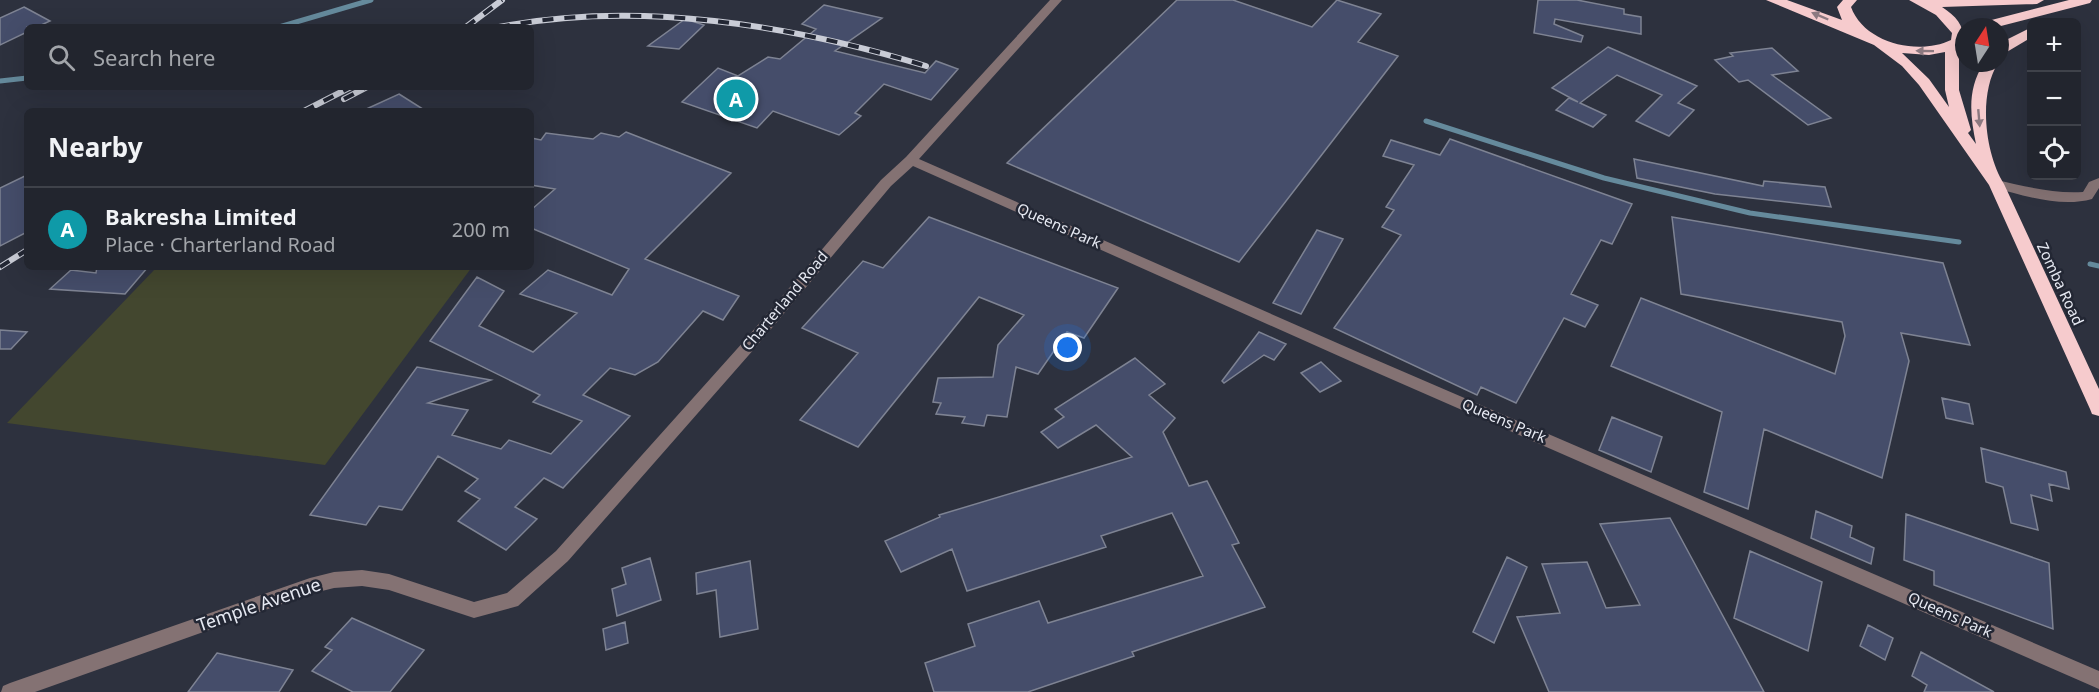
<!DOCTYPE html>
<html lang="en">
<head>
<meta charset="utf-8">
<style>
	:root { --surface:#22252e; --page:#2a2d36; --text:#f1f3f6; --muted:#a2a5aa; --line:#3f424a; --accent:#1a73e8 }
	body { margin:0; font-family:"Noto Sans",sans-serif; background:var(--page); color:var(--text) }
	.controls { position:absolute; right:18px; top:18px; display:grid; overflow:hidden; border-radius:9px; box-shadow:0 6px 24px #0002 }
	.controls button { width:54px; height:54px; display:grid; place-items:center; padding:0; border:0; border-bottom:2px solid var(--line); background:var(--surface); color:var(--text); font:30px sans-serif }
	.compass { position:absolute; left:1955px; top:18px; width:54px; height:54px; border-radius:50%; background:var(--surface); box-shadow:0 6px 24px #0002; rotate:12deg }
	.you { position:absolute; left:1068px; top:348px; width:21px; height:21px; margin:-15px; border:4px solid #fff; border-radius:50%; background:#1a73e8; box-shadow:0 0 0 9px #1a73e833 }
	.badge { display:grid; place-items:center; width:39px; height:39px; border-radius:50%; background:var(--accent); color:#fff; font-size:20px; font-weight:700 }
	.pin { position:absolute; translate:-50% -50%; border:3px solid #fff; box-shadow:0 2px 6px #0006 }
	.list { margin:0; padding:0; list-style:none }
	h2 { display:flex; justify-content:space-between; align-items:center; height:78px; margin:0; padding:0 24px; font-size:26px }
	h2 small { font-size:20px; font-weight:400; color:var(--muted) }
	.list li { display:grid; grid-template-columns:39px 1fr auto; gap:18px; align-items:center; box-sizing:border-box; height:84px; padding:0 24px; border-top:2px solid var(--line) }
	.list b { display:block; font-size:22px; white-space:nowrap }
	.list p { margin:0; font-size:20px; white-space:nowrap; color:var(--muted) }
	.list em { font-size:20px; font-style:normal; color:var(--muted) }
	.icon { flex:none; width:33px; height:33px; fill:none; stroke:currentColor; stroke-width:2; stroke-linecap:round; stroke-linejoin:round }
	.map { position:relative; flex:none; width:2099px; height:692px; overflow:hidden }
	.search { position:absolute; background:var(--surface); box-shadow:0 6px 24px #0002; left:24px; top:24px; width:510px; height:66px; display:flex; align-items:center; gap:15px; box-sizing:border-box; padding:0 21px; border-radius:9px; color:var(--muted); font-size:22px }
	.panel { position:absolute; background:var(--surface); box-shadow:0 6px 24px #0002; left:24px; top:108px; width:510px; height:162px; border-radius:9px }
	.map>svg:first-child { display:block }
</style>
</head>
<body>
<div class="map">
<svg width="2099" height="692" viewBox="0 0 2099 692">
	<rect width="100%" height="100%" fill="#2d313e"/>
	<path fill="#43472f" d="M157,267H472L325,465L7,423Z"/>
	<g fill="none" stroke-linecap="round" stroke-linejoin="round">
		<path stroke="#658a9c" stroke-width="5" d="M279,27L371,0
			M0,81L27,78
			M1426,121L1604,178L1750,213L1959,242
			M2090,264L2099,266"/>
	</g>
	<path fill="#454d6a" stroke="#7e8393" stroke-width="1.5" d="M1177,0H1233L1312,27L1337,0L1381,14L1358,42L1398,56L1239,262L1007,163Z
		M1538,0H1577L1624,9V14L1641,17V34L1555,19L1554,24L1583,36L1581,42L1534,33Z
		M824,5L882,18L835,51L925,73L936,61L958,69L931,100L884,84L855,113L861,116L839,135L773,111L757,128L682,102L718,68L738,76L768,57L780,59L816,29L802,24Z
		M24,7L50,21L37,27H27V32L0,45V18Z
		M685,19L704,25L679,49L648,46Z
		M1608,47L1697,86L1678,103L1694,110L1669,136L1636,121L1662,95L1617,75L1580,103L1606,115L1593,127L1556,110L1569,98L1578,102L1552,88Z
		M1772,48L1798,71L1772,75L1831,118L1808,125L1748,80L1739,82L1715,60L1733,56L1730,53Z
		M399,94L426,111H362Z
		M626,132L731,173L645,259L739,296L723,320L703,311L658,362L635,375L610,368L583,395L630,416L563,488L544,478L515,507L537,519L506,550L458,521L480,499L465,491L478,479L438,456L402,510L379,506L366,525L310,515L417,367L491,380L428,403L468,410L452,435L501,449L509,440L551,454L582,421L533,402L540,395L430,341L477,277L504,291L479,326L533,352L577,313L520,294L548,270L612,295L629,269L531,228V210L555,189L531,185V138L541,140L546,133L593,139L601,133L619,137Z
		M1450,139L1632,204L1612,244L1601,240L1571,294L1598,305L1585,327L1564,318L1516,403L1481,387L1477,395L1334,328L1401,235L1382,227L1394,210L1386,207L1414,165L1383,156L1391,140L1440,155Z
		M1634,159L1763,186L1764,181L1825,187L1831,207L1715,194L1637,178Z
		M27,175V232L0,246V188Z
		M929,217L1118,288L1084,338L1067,332L1038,374L1016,367L1007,417L987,415L984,426L962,423L965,417L936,414L941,403L933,402L938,378L993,377L998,345L1024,315L979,297L858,447L800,420L858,353L802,328L863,261L883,268Z
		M1672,217L1943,263L1970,345L1901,333L1909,361L1882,478L1764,429L1748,509L1704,492L1722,412L1611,366L1641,298L1835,374L1845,336L1842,322L1681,294Z
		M1317,230L1343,239L1301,314L1273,303Z
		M97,267H148L125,294L50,289L71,270L96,273Z
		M0,330L27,332L11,349H0Z
		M1259,332L1286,344L1274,360L1264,355L1224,383L1222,381Z
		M1135,358L1165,384L1149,395L1175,418L1163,432L1189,486L1207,481L1239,543L1232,545L1265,607L1132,652L1134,656L1028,692H934L925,663L975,646L968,624L1039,601L1048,623L1203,576L1172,513L1101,536L1106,547L967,591L952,549L901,572L885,541L940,517L939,515L1132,457L1096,425L1058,448L1041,432L1064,417L1055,409Z
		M1321,362L1341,381L1320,392L1301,373Z
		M1942,398L1969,404L1973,424L1946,418Z
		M1612,417L1662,437L1651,472L1599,450Z
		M1981,448L2066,472L2069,489L2049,484L2052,501L2031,495L2038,530L2011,523L2003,487L1986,482Z
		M1816,511L1852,526L1850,537L1874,548L1871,564L1811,538Z
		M1906,514L2049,563L2053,629L1934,585V571L1904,560Z
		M1670,518L1764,692H1549L1517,617L1560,613L1542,564L1587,562L1606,608L1640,605L1600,524Z
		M1750,551L1822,582L1808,651L1734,618Z
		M1507,557L1527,567L1494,643L1473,632Z
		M650,558L661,600L617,616L612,589L626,584L622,568Z
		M750,561L758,629L720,637L716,590L697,594L696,573Z
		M352,618L424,650L390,692H353L312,671L332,650L325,647Z
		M625,622L628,643L606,650L603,629Z
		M1868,625L1893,638L1885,660L1860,646Z
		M1921,652L1994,692H1924L1927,685L1912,676Z
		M217,653L293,670L279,692H188Z"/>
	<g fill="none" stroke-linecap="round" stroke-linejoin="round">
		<path fill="#847273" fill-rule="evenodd" d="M1050,0H1062L919,159L1360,353L2099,671V689L1350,361L913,166L891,186L755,348L568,561L518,606L474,618L389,590L362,586L334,588L310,594L35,692H1L3,686L10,683L310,578L334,572L362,570L389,574L474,602L507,593L556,551L745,340L881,180L906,157Z
			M2099,178V188L2092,199C2060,208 2022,195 1991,187L1989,184L1996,180C2025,186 2053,194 2083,192L2089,182Z"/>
		<path fill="#f6cbcd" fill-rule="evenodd" d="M1766,0H1787L1842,20L1837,7L1843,0H1857L1851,7C1864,43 1918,56 1951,40L1952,33L1936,15L1909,0H2044L2037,4L1942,7C1956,16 1964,25 1964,42L1959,46V90L1971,130L1968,133L1976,144C1970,115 1967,89 1984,63H1998C1978,95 1985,154 2004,184L2099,389V416L2092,414L2090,409L1989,185L1919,85L1902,66L1874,45ZM1945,52V90L1949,107L1929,79L1902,53L1929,55Z
			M2069,0H2092L2090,3L1997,27H1974L1976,24Z
			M2032,27V37L2000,56V43Z"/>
		<g stroke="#c9ccd6" stroke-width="6">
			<path id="rail" d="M466,27L502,0
				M499,27C638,0 792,25 926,66
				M344,99L367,87
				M304,111L351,87
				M0,267L27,250"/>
		</g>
		<use href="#rail" stroke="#232734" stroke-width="4" stroke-dasharray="11" stroke-linecap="butt"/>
	</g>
	<defs><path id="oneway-solid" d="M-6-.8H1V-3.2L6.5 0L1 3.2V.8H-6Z" transform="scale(1.5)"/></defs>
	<g fill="#8c7980">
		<use href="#oneway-solid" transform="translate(1820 16) rotate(-157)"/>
		<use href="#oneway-solid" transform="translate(1925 51) rotate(-179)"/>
		<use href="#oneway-solid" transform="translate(1979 118) rotate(85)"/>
	</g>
	<g text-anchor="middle" stroke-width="5" stroke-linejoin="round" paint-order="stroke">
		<g font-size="15" fill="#e6e9f2" stroke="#232734">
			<text transform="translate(1059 226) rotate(24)" y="5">Queens Park</text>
			<text transform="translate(2060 284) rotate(65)" y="5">Zomba Road</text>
			<text transform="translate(785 301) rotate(-50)" y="5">Charterland Road</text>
			<text transform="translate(1504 421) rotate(23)" y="5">Queens Park</text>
			<text transform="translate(1950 615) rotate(24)" y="5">Queens Park</text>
		</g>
		<g font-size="18" fill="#e6e9f2" stroke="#232734">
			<text transform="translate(259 605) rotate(-19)" y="6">Temple Avenue</text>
		</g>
	</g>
</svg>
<div class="controls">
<button>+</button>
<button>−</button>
<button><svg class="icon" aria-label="locate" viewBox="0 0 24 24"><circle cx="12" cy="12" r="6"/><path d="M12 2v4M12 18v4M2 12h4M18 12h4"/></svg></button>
</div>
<svg class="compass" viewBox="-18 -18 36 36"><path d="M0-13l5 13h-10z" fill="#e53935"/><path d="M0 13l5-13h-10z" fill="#a2a5aa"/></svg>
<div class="you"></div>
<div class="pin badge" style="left:736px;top:99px;background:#0f9aa8">A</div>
<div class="search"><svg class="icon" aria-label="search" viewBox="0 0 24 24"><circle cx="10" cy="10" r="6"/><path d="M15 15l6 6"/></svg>Search here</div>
<section class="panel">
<h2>Nearby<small></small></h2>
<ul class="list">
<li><span class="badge" style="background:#0f9aa8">A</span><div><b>Bakresha Limited</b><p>Place · Charterland Road</p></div><em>200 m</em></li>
</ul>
</section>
</div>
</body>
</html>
